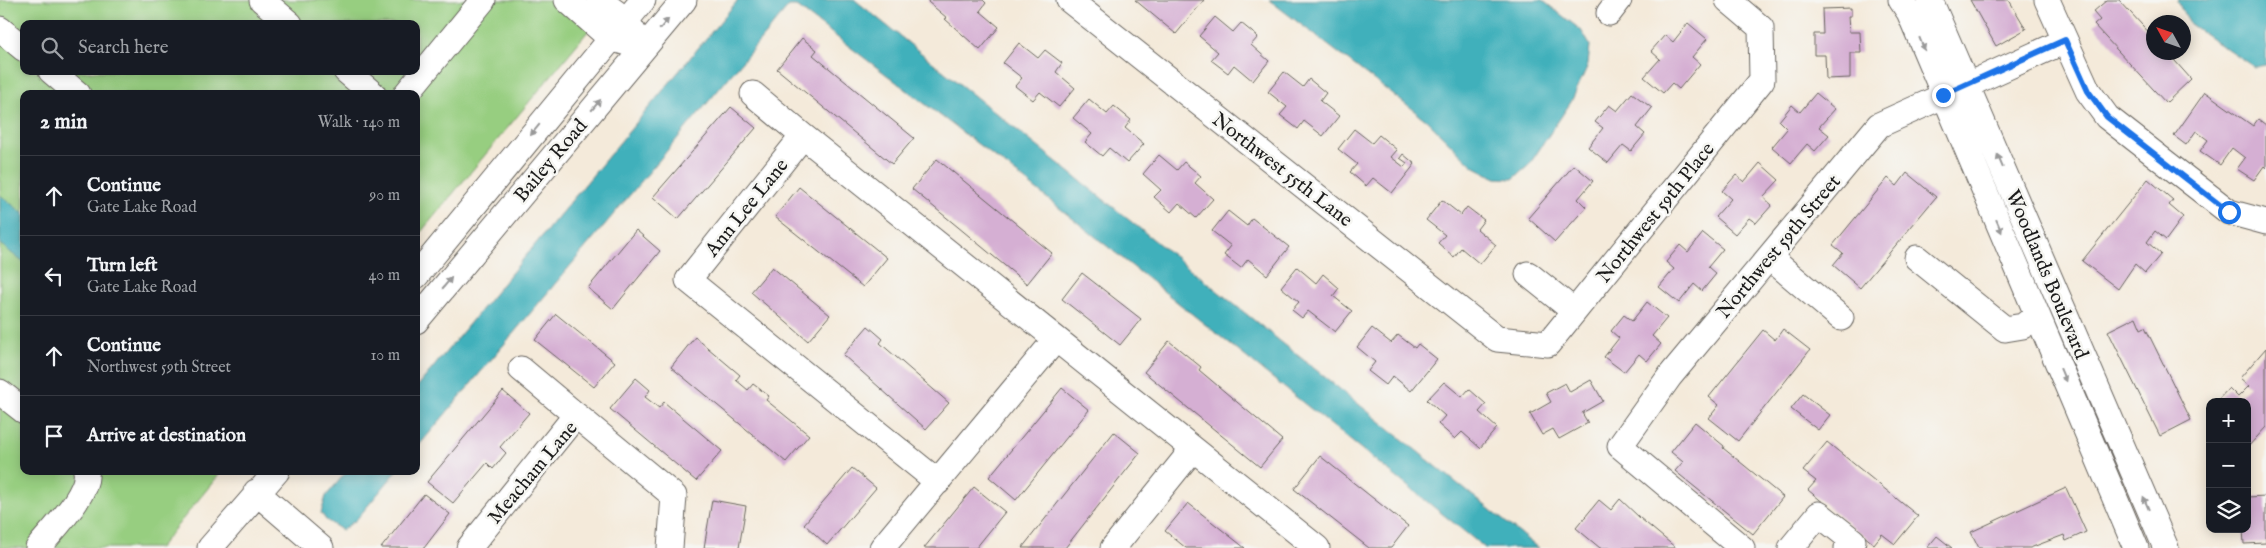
<!DOCTYPE html>
<html lang="en">
<head>
<meta charset="utf-8">
<style>
	:root { --surface:#171b24; --page:#20242c; --text:#f1f3f6; --muted:#9ea1a6; --line:#363941 }
	body { margin:0; font-family:"IM FELL English",serif; background:var(--page); color:var(--text) }
	.controls { position:absolute; right:15px; bottom:15px; display:grid; overflow:hidden; border-radius:10px; box-shadow:0 2px 12px #0003 }
	.controls button { width:45px; height:45px; display:grid; place-items:center; padding:0; border:0; border-bottom:1px solid var(--line); background:var(--surface); color:var(--text); font:25px sans-serif }
	.compass { position:absolute; left:2146px; top:15px; width:45px; height:45px; border-radius:50%; background:var(--surface); box-shadow:0 2px 12px #0003; rotate:310deg }
	.stop { position:absolute; width:15px; height:15px; margin:-11px; border:4px solid #1a73e8; border-radius:50%; background:#fff }
	.stop.end { background:#1a73e8; border-color:#fff; box-shadow:0 1px 5px #0008 }
	.list { margin:0; padding:0; list-style:none }
	h2 { display:flex; justify-content:space-between; align-items:center; height:65px; margin:0; padding:0 20px; font-size:21px }
	h2 small { font-size:16px; font-weight:400; color:var(--muted) }
	.list li { display:grid; grid-template-columns:32px 1fr auto; gap:15px; align-items:center; box-sizing:border-box; height:80px; padding:0 20px; border-top:1px solid var(--line) }
	.list b { display:block; font-size:19px; white-space:nowrap }
	.list p { margin:0; font-size:16px; white-space:nowrap; color:var(--muted) }
	.list em { font-size:16px; font-style:normal; color:var(--muted) }
	.icon { flex:none; width:28px; height:28px; fill:none; stroke:currentColor; stroke-width:2; stroke-linecap:round; stroke-linejoin:round }
	.map { position:relative; flex:none; width:2266px; height:548px; overflow:hidden }
	.search { position:absolute; background:var(--surface); box-shadow:0 2px 12px #0003; left:20px; top:20px; width:400px; height:55px; display:flex; align-items:center; gap:12px; box-sizing:border-box; padding:0 18px; border-radius:10px; color:var(--muted); font-size:19px }
	.panel { position:absolute; background:var(--surface); box-shadow:0 2px 12px #0003; left:20px; top:90px; width:400px; height:385px; border-radius:10px }
	.map>svg:first-child { display:block }
</style>
</head>
<body>
<div class="map">
<svg width="2266" height="548" viewBox="0 0 2266 548">
	<rect width="100%" height="100%" fill="#f6f6f2"/>
	<filter id="ink" filterUnits="userSpaceOnUse"><feTurbulence type="fractalNoise" baseFrequency=".02" numOctaves="2"/><feDisplacementMap in="SourceGraphic" scale="10" xChannelSelector="R" yChannelSelector="G"/><feConvolveMatrix kernelMatrix="1 2 1 2 8 2 1 2 1" color-interpolation-filters="sRGB"/></filter>
	<filter id="wash" filterUnits="userSpaceOnUse"><feTurbulence type="fractalNoise" baseFrequency=".0096" numOctaves="4" result="noise"/><feDisplacementMap in="SourceGraphic" scale="20" xChannelSelector="R" yChannelSelector="G"/><feGaussianBlur stdDeviation="1.12" result="paint"/><feColorMatrix in="noise" values="0 0 0 0 0 0 0 0 0 0 0 0 0 0 0 0 0 1.4 0 .05"/><feComposite in="paint" operator="in"/></filter>
	<g filter="url(#wash)">
		<rect width="100%" height="100%" fill="#f4eada"/>
		<path fill="#97ce80" stroke="#5a754e" fill-rule="evenodd" d="M0,0H614L416,238V94H24V471H222L159,548H0ZM24,24H416V71H24Z"/>
		<path fill="#40b0bb" stroke="#2e666c" d="M738,0H855L1538,548H1485L1008,167L796,6H789L416,449V388Z
			M1269,0H1542L1581,30L1590,45L1588,65L1571,102L1529,165L1513,179L1496,178L1473,166L1426,120Z
			M2178,0H2266V65L2254,67L2190,24L2177,2Z
			M0,195L24,214V263L0,244Z
			M347,471H397L356,520L342,530L326,520L321,513L326,496Z"/>
		<g id="blocks">
			<path fill="#d5afd3" d="M929,0H983L986,3L980,11L999,27L980,50L945,19L947,18L928,2Z
				M1135,0H1204L1176,34Z
				M1970,0H2009L2026,29L1996,46Z
				M2107,0H2119L2154,38V52H2167L2191,79L2166,103L2094,25L2100,20L2093,12Z
				M1851,8V16H1848L1849,32H1860L1861,53H1850V78L1826,79L1825,55H1814V34H1823L1822,9Z
				M1215,17L1233,32L1241,23L1258,37L1251,45L1269,61L1253,81L1234,65L1228,73L1211,60L1218,52L1199,36Z
				M1688,23L1707,39L1692,57L1700,64L1679,89L1672,83L1663,93L1644,77L1660,59L1651,51L1665,35L1673,42Z
				M802,38L817,50L813,55L914,138L892,164L777,69Z
				M1019,43L1038,58L1045,50L1062,63L1056,72L1075,88L1059,107L1040,92L1033,100L1015,86L1022,78L1003,63Z
				M1284,72L1303,87L1309,79L1326,93L1320,101L1339,116L1323,136L1304,121L1298,129L1280,115L1287,107L1268,92Z
				M2205,92L2253,126L2258,119L2266,125V168L2264,166L2254,180L2237,169L2245,158L2232,148L2220,165L2200,151L2208,140L2196,131L2186,145L2174,136Z
				M1632,93L1652,108L1637,127L1645,134L1631,151L1623,145L1608,163L1588,147L1603,128L1595,122L1609,105L1617,111Z
				M1816,93L1835,109L1819,127L1829,135L1815,151L1807,144L1791,163L1772,147L1787,129L1779,121L1792,105L1800,112Z
				M1089,99L1107,114L1114,106L1131,120L1125,128L1144,144L1127,163L1109,148L1102,156L1085,142L1092,134L1073,118Z
				M731,107L756,128L678,219L653,197Z
				M1354,129L1372,143L1379,135L1397,150L1391,157L1404,167L1407,163L1400,158L1403,154L1415,164L1392,193L1373,178L1366,186L1350,172L1357,164L1338,149Z
				M1159,155L1177,170L1184,162L1201,176L1195,183L1213,199L1196,218L1179,203L1171,212L1154,197L1161,190L1143,174Z
				M937,159L1052,253L1027,284L912,189Z
				M1760,163L1779,180L1763,197L1772,205L1756,223L1749,218L1735,234L1715,217L1731,199L1722,191L1736,175L1744,182Z
				M1574,165L1593,181L1578,199L1586,207L1555,242L1528,218Z
				M1907,173L1936,197L1860,288L1833,265L1843,253L1833,245L1888,178L1897,186Z
				M2148,179L2173,200L2169,205L2183,217L2166,240L2155,231L2147,242L2161,254L2145,273L2135,264L2118,289L2082,261Z
				M799,187L887,258L863,287L775,217Z
				M1442,200L1461,215L1467,207L1484,220L1477,229L1496,245L1480,264L1461,248L1454,257L1438,243L1445,235L1426,220Z
				M1228,211L1247,226L1252,218L1289,247L1267,275L1248,259L1241,268L1224,255L1231,246L1212,231Z
				M636,230L660,251L613,309L588,288Z
				M1703,233L1723,249L1708,267L1716,274L1702,291L1694,284L1679,303L1659,287L1674,269L1666,262L1680,245L1688,252Z
				M772,267L830,315L808,341L751,292Z
				M1297,267L1316,283L1323,274L1339,288L1333,296L1352,311L1335,332L1308,311L1302,318L1292,310L1299,302L1281,287Z
				M1082,273L1141,319L1120,345L1062,299Z
				M1647,302L1667,318L1652,336L1661,344L1647,361L1639,354L1624,372L1604,357L1619,338L1611,331L1624,315L1632,321Z
				M556,314L615,362L594,387L535,340Z
				M2136,317L2141,329L2145,327L2191,420L2160,436L2108,331Z
				M868,326L883,339L880,343L949,403L926,429L843,355Z
				M1372,328L1391,343L1398,335L1415,348L1418,344L1437,359L1411,391L1393,376L1386,385L1368,371L1375,362L1357,347Z
				M1783,329L1810,350L1738,441L1709,418L1719,405L1709,397L1763,330L1775,340Z
				M695,337L740,375L736,380L748,390L753,384L769,396L766,400L809,435L786,462L671,367Z
				M1169,341L1201,367L1199,370L1282,440L1260,467L1144,372Z
				M2266,348V427L2247,448V402H2216L2229,388L2238,397L2249,386L2240,378Z
				M636,378L650,390L645,397L659,408L664,402L722,451L696,481L610,409Z
				M1591,380L1603,401L1582,413L1588,423L1559,439L1553,429L1542,435L1530,414L1551,402L1546,393L1565,383L1570,392Z
				M1444,382L1462,397L1469,389L1486,404L1479,412L1497,428L1480,448L1462,432L1455,439L1438,424L1445,416L1427,400Z
				M1062,388L1089,410L1016,500L989,477Z
				M503,391L529,413L500,447L506,453L493,469L487,463L453,503L427,482Z
				M1803,394L1830,415L1818,430L1791,409Z
				M1695,422L1724,446L1723,448L1783,497L1753,534L1675,471L1683,462L1671,452Z
				M1114,432L1140,453L1065,548H1022Z
				M1827,442L1918,516L1895,544L1882,534L1874,544L1808,490L1816,481L1803,471Z
				M1320,456L1408,526L1391,548H1369L1294,489Z
				M852,468L876,488L827,545L804,524Z
				M974,487L1005,512L976,548H924Z
				M2066,488L2086,532L2066,541L2064,535L2030,548H1979L1971,532Z
				M424,494L450,514L424,548H381Z
				M2266,496V543L2244,544L2243,529H2247V497Z
				M1620,499L1640,518L1676,548H1600L1576,528L1599,500L1611,510Z
				M712,500L746,506L739,548H704Z
				M1188,503L1245,548H1186L1165,531Z
				M1937,536L1952,548H1927Z"/>
		</g>
	</g>
	<g filter="url(#ink)">
		<use href="#blocks" fill-opacity="0" stroke="#68645e" stroke-width="1"/>
		<g fill="none" stroke-linecap="round" stroke-linejoin="round">
			<g stroke="#68645e" stroke-width="27">
				<path id="minor" d="M262,0L290,24
					M567,0L610,38L627,43
					M599,0L626,20L634,33
					M1069,0L1497,339L1548,344L1762,80L1761,28L1728,0
					M1901,0L1909,12L2136,548
					M1930,0L2166,548
					M2047,0L2088,91L2107,117L2229,212L2266,222
					M1609,13L1619,0
					M0,29L24,49
					M51,71L78,94
					M346,71L373,94
					M406,94L483,0
					M753,94L803,136
					M1769,257L1841,318
					M1917,258L2005,329L2023,326L2037,315
					M1528,274L1574,311
					M416,276L643,0
					M416,321L684,0
					M521,369L576,415
					M0,392L24,411
					M938,482L688,280L803,136L1317,548
					M256,492L321,548
					M38,548C52,530 90,494 86,471
					M210,548L277,471
					M469,548L576,415L674,496L670,548
					M882,548L1056,339
					M1113,548L1193,449
					M1742,548L1620,446L1670,376L1879,125L2065,41
					M1791,548L1819,514L1853,541L1847,548"/>
			</g>
			<use href="#minor" stroke="#fff" stroke-width="25"/>
		</g>
		<defs><path id="oneway-solid" d="M-6-.8H1V-3.2L6.5 0L1 3.2V.8H-6Z" transform="scale(1.25)"/></defs>
		<g fill="#999">
			<use href="#oneway-solid" transform="translate(664 24) rotate(-50)"/>
			<use href="#oneway-solid" transform="translate(1922 44) rotate(68)"/>
			<use href="#oneway-solid" transform="translate(596 105) rotate(-50)"/>
			<use href="#oneway-solid" transform="translate(535 130) rotate(129)"/>
			<use href="#oneway-solid" transform="translate(2000 161) rotate(-113)"/>
			<use href="#oneway-solid" transform="translate(1999 226) rotate(67)"/>
			<use href="#oneway-solid" transform="translate(447 283) rotate(-50)"/>
			<use href="#oneway-solid" transform="translate(2063 375) rotate(67)"/>
			<use href="#oneway-solid" transform="translate(2146 503) rotate(-113)"/>
		</g>
	</g>
	<g fill="none" stroke-linecap="round" stroke-linejoin="round" filter="url(#ink)">
		<path stroke="#1a73e8" stroke-width="6" d="M1943,95L2065,40L2088,91L2107,117L2229,212"/>
	</g>
	<g text-anchor="middle" stroke-width="5" stroke-linejoin="round" paint-order="stroke">
		<g font-size="20" fill="#1c1c1c" stroke="#f6f6f2">
			<text transform="translate(550 160) rotate(-50)" y="7">Bailey Road</text>
			<text transform="translate(1283 169) rotate(38)" y="7">Northwest 55th Lane</text>
			<text transform="translate(746 207) rotate(-51)" y="7">Ann Lee Lane</text>
			<text transform="translate(1655 212) rotate(-51)" y="7">Northwest 59th Place</text>
			<text transform="translate(1778 246) rotate(-50)" y="7">Northwest 59th Street</text>
			<text transform="translate(2048 274) rotate(67)" y="7">Woodlands Boulevard</text>
			<text transform="translate(532 472) rotate(-50)" y="7">Meacham Lane</text>
		</g>
	</g>
</svg>
<div class="controls">
<button>+</button>
<button>−</button>
<button><svg class="icon" aria-label="layers" viewBox="0 0 24 24"><path d="M12 4l9 5-9 5-9-5zM3 14l9 5 9-5"/></svg></button>
</div>
<svg class="compass" viewBox="-18 -18 36 36"><path d="M0-13l5 13h-10z" fill="#e53935"/><path d="M0 13l5-13h-10z" fill="#9ea1a6"/></svg>
<div class="stop" style="left:2229px;top:212px"></div>
<div class="stop end" style="left:1943px;top:95px"></div>
<div class="search"><svg class="icon" aria-label="search" viewBox="0 0 24 24"><circle cx="10" cy="10" r="6"/><path d="M15 15l6 6"/></svg>Search here</div>
<section class="panel">
<h2>2 min<small>Walk · 140 m</small></h2>
<ul class="list">
<li><svg class="icon" aria-label="ahead" viewBox="0 0 24 24"><path d="M12 20V5M6 11l6-6 6 6"/></svg><div><b>Continue</b><p>Gate Lake Road</p></div><em>90 m</em></li>
<li><svg class="icon" aria-label="left" viewBox="0 0 24 24"><path d="M17 20v-9H6M10 6l-5 5 5 5"/></svg><div><b>Turn left</b><p>Gate Lake Road</p></div><em>40 m</em></li>
<li><svg class="icon" aria-label="ahead" viewBox="0 0 24 24"><path d="M12 20V5M6 11l6-6 6 6"/></svg><div><b>Continue</b><p>Northwest 59th Street</p></div><em>10 m</em></li>
<li><svg class="icon" aria-label="arrive" viewBox="0 0 24 24"><path d="M6 21V4h12l-3 4 3 4H6"/></svg><div><b>Arrive at destination</b></div></li>
</ul>
</section>
</div>
</body>
</html>
